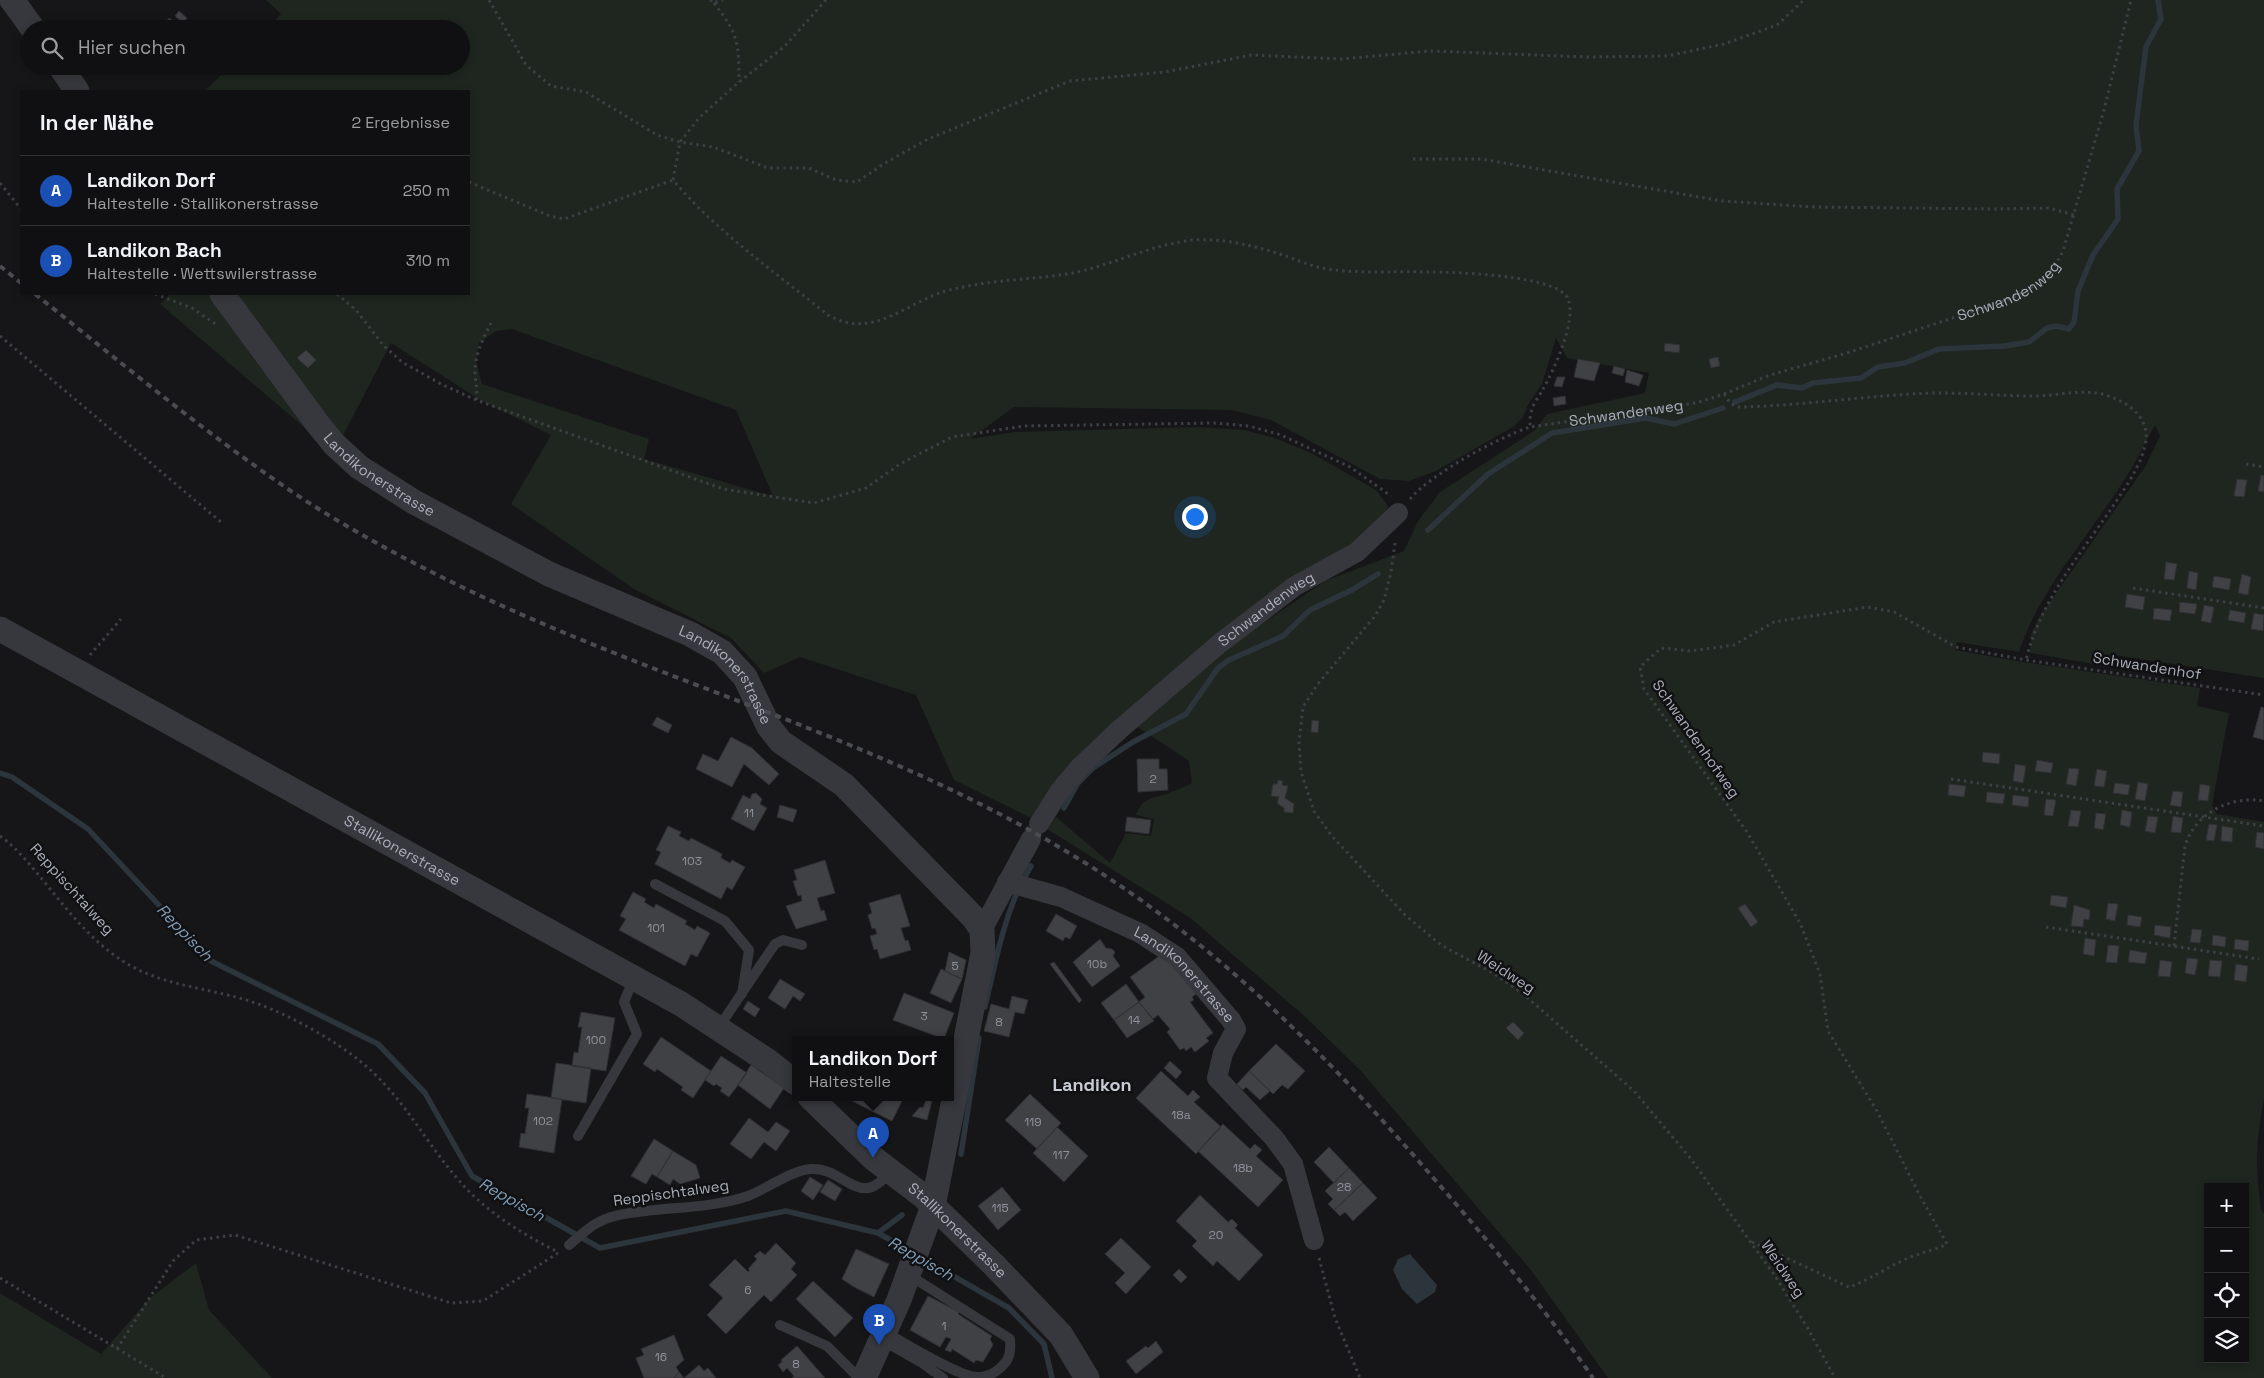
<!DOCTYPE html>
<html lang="de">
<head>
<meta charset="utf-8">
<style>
	:root { --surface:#101012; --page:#19191b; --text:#f1f3f6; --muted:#9c9d9f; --line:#303032; --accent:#f2b134 }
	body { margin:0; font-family:"Space Grotesk",sans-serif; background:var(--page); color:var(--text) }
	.controls { position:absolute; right:15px; bottom:15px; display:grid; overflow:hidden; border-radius:0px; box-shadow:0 2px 8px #0003 }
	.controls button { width:45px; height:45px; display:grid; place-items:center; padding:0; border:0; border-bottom:1px solid var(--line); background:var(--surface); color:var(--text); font:25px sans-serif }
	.you { position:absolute; left:1194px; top:516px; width:18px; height:18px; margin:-12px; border:4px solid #fff; border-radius:50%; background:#1a73e8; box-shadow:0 0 0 8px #1a73e833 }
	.badge { display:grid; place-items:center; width:32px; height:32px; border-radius:50%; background:var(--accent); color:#fff; font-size:16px; font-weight:700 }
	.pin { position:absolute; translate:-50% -41px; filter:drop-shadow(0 1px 2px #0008) }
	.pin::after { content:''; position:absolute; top:26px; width:18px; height:15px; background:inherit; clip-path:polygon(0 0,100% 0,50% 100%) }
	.popup { position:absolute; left:792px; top:1036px; width:162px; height:65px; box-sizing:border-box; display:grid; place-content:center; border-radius:0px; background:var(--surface); filter:drop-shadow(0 1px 4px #0005); font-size:16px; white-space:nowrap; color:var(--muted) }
	.popup b { font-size:19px; color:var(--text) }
	.popup::after { content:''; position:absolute; left:50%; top:100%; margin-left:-10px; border:10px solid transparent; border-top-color:var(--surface) }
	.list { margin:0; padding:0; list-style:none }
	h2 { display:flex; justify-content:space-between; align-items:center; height:65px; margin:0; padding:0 20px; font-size:21px }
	h2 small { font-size:16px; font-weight:400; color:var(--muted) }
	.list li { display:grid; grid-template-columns:32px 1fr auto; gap:15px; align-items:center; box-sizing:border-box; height:70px; padding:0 20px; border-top:1px solid var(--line) }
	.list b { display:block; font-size:19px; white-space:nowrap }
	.list p { margin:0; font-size:16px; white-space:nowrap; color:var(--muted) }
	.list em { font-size:16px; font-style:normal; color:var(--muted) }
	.icon { flex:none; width:28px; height:28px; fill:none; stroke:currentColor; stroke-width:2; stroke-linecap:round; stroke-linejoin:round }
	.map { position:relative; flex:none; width:2264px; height:1378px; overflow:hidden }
	.search { position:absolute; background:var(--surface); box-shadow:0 2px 8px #0003; left:20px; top:20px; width:450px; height:55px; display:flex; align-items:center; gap:12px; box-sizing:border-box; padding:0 18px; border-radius:28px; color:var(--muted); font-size:19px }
	.panel { position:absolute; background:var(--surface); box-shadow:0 2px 8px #0003; left:20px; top:90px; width:450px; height:205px; border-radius:0px }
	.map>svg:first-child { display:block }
</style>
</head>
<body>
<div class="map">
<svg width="2264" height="1378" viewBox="0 0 2264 1378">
	<rect width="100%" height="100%" fill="#161618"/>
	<path fill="#1e261f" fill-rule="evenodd" d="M266,0H2264V678L2115,655L2117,668L2030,653L2031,634L2040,616L2145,467L2160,436L2155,425C2144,445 2134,466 2121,485C2087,538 2038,592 2019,652L1957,642L1955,650L2023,662L2200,688L2197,706L2229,713L2212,805L2217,814L2264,822V1099C2256,1141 2255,1167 2261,1209L2264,1214V1378H1608L1531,1270L1360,1070L1301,1013L1189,917L1047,829L1056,817L1110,863L1126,833L1151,836L1154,819L1136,815C1142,798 1151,799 1166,794C1175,791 1184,787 1192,783L1189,761L1136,726L1243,637L1325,581L1404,551L1418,521L1440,492L1534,431L1547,414L1645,393L1649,373L1567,358L1556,338L1542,384L1529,403L1523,417L1513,427L1436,471L1409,481L1380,479L1271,420L1232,410L1014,407L970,439L1014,432L1088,430L1197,427L1244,430L1275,438L1313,454L1376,490L1388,506L1382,521L1349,550L1309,570L1033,819L954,780L916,695L800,657L764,673L731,638L634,589L511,504L551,435L482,401L391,343L334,453L160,304L170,294H469V91H205L230,66H461V29H267L281,14ZM512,329L736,410L773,496L644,459L649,439L482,384L476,362L479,343L496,331ZM2208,1187H2245V1359H2208Z
		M196,1263L209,1310L272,1378H0V1293L101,1354L150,1298Z"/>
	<path fill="#2c353c" d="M1410,1254L1437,1285L1435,1292L1417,1304L1402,1289L1393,1270L1398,1259Z"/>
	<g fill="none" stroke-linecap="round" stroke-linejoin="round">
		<path stroke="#2c353c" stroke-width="5.5" d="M1735,402L1777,385L1802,388L1813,383L1861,378L1878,367L1905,363L1939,349L2005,346L2029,342L2047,328L2056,326L2069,329L2074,322L2078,291L2093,255L2118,219L2117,189L2139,151L2136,125L2146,47L2161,19L2158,0
			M1428,530L1488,474L1552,433L1646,418L1674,424L1723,408
			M0,773L12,777L88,829L211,961L378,1044L425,1093L472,1176L600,1248L786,1211L878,1233L910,1251
			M1064,808L1078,783L1093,768L1133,742L1186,714L1218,668L1229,660L1283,636L1310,610L1352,590L1378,574
			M1025,877L1031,866
			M985,1007C994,969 1001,931 1016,895
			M961,1154L979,1038
			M878,1233L902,1215
			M920,1257L1009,1308L1044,1344L1052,1378"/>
	</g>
	<path fill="#404145" stroke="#303034" d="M179,11L187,18L183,23L175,16Z
		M169,18L184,29H171L165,24Z
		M1665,343L1680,345L1679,353L1664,351Z
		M306,350L316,360L308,368L297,358Z
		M1718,357L1720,366L1711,368L1709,359Z
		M1578,359L1600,363L1594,381L1574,377Z
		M1614,366L1625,369L1623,376L1612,373Z
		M1627,370L1643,375L1639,386L1625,382Z
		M1557,377H1565L1562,387L1554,386Z
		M1565,396L1566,404L1554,406L1553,398Z
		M2261,475L2264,476V492L2258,491Z
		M2237,479L2247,480L2244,497L2234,496Z
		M2166,562L2177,564L2174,580L2164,579Z
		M2189,571L2198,573L2196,590L2187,588Z
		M2242,574L2251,577L2248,595L2238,593Z
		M2214,576L2231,579L2229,590L2212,587Z
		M2127,594L2145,597L2143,610L2125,607Z
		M2180,602L2197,604L2195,614L2179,612Z
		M2204,605L2214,607L2211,623L2201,621Z
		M2154,608L2172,610L2170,621L2153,619Z
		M2230,610L2246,613L2244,623L2228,620Z
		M2254,613L2264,615L2263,631L2251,629Z
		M2261,707L2264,708V740L2253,737Z
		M657,717L672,725L668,733L652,725Z
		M1312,720L1319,721L1318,733L1311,732Z
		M731,737L752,748L779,774L769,785L744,764L732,787L696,769L703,754L718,761Z
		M1983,752L2000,754L1999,764L1982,762Z
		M1137,759H1159V769H1167L1168,790L1138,792Z
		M2037,760L2053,763L2051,773L2035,771Z
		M2015,764L2026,766L2023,783L2013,781Z
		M2069,768L2079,769L2076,786L2066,784Z
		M2097,769L2107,771L2104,787L2094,786Z
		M1278,780L1283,781L1282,785L1288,786L1285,798L1294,804L1293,813L1284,812V808L1277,803L1279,797L1271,796L1273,784H1277Z
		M2138,782L2148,784L2145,801L2135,799Z
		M2115,783L2130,785L2128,795L2113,793Z
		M1949,784L1966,786L1964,797L1948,795Z
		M2200,784L2210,786L2208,801L2198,800Z
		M2173,791L2183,792L2181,807L2170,805Z
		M1987,792L2005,794L2003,804L1986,802Z
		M756,793L762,799L760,804L767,808L754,831L731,819L743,795L750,799L752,794Z
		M2013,795L2029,797L2028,807L2012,805Z
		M2046,799L2056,800L2053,816L2044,815Z
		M780,805L797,810L793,822L777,817Z
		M2071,810L2081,811L2078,827L2068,826Z
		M2122,810L2132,812L2130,827L2120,825Z
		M2096,813L2106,814L2103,830L2094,828Z
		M2148,816L2158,817L2155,833L2145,831Z
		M2173,816L2183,818L2181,833L2171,832Z
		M1127,817L1151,820L1149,834L1125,831Z
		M2209,824L2217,825L2214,841L2206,840Z
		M668,826L681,832L679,836L689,841L691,838L722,854L721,858L730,863L732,860L745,867L732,890L727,887L721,899L655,864L661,852L656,850Z
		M2222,826L2233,828L2232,842L2221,841Z
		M2257,832L2264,833V849L2255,847Z
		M825,860L835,893L817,898L821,911L824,910L827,920L796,929L786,906L802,901L801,895L798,896L793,881L797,880L794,870Z
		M633,892L646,899L644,902L654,908L656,904L687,921L685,924L695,930L697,926L710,933L697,957L691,954L685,966L619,930L626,919L620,916Z
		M900,894L910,926L901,928L905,941L908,940L911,950L880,959L877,949L874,950L870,936L877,934L875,928L872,929L868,915L872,913L869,903Z
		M2051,895L2068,897L2066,908L2050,905Z
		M2108,903L2118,904L2115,921L2106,919Z
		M1745,904L1758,922L1751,927L1738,908Z
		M2074,905L2090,910L2089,920L2084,919L2083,927L2071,926Z
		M1056,914L1077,926L1070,939L1065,937L1063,941L1046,931Z
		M2128,915L2142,917L2140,927L2127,925Z
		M2155,925L2171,927L2170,938L2154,935Z
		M2192,929L2202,930L2200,943L2190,942Z
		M2213,935L2226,937L2225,947L2212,945Z
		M2085,938L2096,940L2094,956L2083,954Z
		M1100,939L1106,948L1112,949L1115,952L1113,956L1120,966L1092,987L1073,962Z
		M2235,939L2249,941L2248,951L2234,949Z
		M2108,945L2119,946L2117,963L2106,962Z
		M2130,950L2147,953L2145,964L2128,962Z
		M949,952L966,960L962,979L945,971Z
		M1165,952L1196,994L1192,997L1194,1000L1190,1002L1213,1033L1206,1038L1209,1041L1195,1052L1191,1047L1186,1051L1184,1048L1180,1050L1167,1032L1170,1029L1158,1015L1153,1019L1139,1002L1145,997L1130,977Z
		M2187,958L2198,959L2195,975L2185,973Z
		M2160,960L2172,962L2170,977L2158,976Z
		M2210,960L2222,961L2220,977L2208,976Z
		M1054,962L1082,1000L1079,1003L1050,964Z
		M2236,964L2248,966L2246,982L2234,980Z
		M941,969L962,979L951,1003L930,993Z
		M780,979L805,994L800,1001L793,996L785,1009L768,998Z
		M1126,984L1139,1002L1114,1020L1101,1003Z
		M904,993L954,1013L944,1039L893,1020Z
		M1012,996L1028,1000L1024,1014L1015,1012L1009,1037L984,1031L991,1004L1009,1009Z
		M748,1001L760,1009L755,1017L743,1009Z
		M1139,1002L1154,1021L1127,1038L1114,1020Z
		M581,1012L615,1018L606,1071L572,1066L574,1052L578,1053L582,1027H578Z
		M1513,1022L1524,1033L1518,1040L1506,1028Z
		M661,1037L711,1071L693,1098L681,1090L683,1087L657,1069L655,1072L643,1064Z
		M1276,1044L1305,1071L1288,1089L1282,1085L1273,1094L1249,1071Z
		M721,1056L747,1073L729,1097L720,1091L722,1088L716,1084L714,1086L705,1080Z
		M1170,1061L1182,1072L1176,1079L1164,1068Z
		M556,1063L591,1068L586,1103L551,1098Z
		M751,1065L784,1088L770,1109L738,1085Z
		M1161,1071L1188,1096L1193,1090L1200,1097L1194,1102L1221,1127L1196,1154L1136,1098Z
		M1249,1071L1270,1091L1260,1100L1246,1087L1243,1090L1237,1084Z
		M527,1094L562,1099L554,1153L519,1147L521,1133L525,1134L529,1108H525Z
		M1030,1094L1061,1123L1037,1149L1005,1120Z
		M844,1097H899L903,1099L892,1121Z
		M926,1100L932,1101L927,1120L912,1116L920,1107L923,1108Z
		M749,1118L768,1132L776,1122L790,1131L776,1151L764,1142L751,1159L730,1144Z
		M1223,1124L1250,1149L1255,1144L1262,1150L1256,1156L1283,1180L1258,1207L1198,1151Z
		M1057,1127L1088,1156L1064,1182L1033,1153Z
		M654,1139L673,1151L657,1177L652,1174L646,1184L631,1176Z
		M1329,1147L1349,1168L1334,1183L1314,1162Z
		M673,1151L696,1165L700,1178L680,1184L673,1179L670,1185L657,1177Z
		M1349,1168L1363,1183L1334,1210L1328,1204L1333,1199L1325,1191Z
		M810,1177L823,1185L813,1200L801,1191Z
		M828,1180L842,1189L835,1201L820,1192Z
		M1363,1183L1377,1198L1353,1221L1345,1212L1340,1216L1334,1210Z
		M1002,1187L1021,1210L998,1230L978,1206Z
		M1200,1195L1228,1222L1232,1219L1238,1225L1235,1228L1263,1255L1239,1281L1217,1261L1213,1266L1192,1246L1197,1241L1176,1221Z
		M1121,1238L1151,1267L1126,1294L1115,1283L1125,1273L1105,1254Z
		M776,1243L796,1263L791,1269L797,1275L771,1302L764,1295L726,1334L707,1315L723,1298L709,1285L735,1259L748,1272L750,1270L748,1269L757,1259L754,1256L760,1251L765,1255Z
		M856,1249L889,1264L874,1297L854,1287L842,1279Z
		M1179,1269L1187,1277L1181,1283L1173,1275Z
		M813,1281L853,1318L835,1337L796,1299Z
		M928,1296L959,1312L958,1314L992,1336L990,1339L993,1345L983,1362L976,1360L974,1363L952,1349L951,1352L945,1350L951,1339L946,1337L940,1347L910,1330Z
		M674,1335L684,1360L676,1367L679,1372L674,1378H644L636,1358L644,1355L641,1349Z
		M1156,1341L1163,1352L1136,1374L1126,1361L1146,1346L1148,1348Z
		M797,1346L825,1378H792L794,1376L787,1368L783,1372L778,1365L782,1362L781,1360Z
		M699,1365L704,1371L708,1368L716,1378H674L679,1372L684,1378Z"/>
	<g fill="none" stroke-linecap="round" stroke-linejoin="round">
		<g stroke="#3d3f44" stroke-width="3" stroke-dasharray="2.5 4" stroke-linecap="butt">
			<path d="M489,0L526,65L551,86L586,92L657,135L680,142L713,147L768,168H809L836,180L857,182L885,163L928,139L1070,81L1165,72L1251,55L1342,59L1430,51L1588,57L1667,56L1724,44L1777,25L1804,0"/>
			<path d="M710,0L714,3L723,0"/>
			<path d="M826,0L784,47L739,82L699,118L680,142L673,180C717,232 775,272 828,315C834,318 842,322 849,323C883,329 914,300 946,291C986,280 1027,280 1067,274C1110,267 1150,244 1194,240C1224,238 1255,246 1283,255C1295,259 1308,265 1321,268C1344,272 1366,272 1389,272C1419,271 1557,271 1568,299C1577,320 1554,370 1543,389C1540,395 1534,402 1532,409C1530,414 1530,421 1530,427"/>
			<path d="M714,3C738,34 739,42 739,82"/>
			<path d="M1413,159H1481L1722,201L1815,207L1996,209L2049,208L2074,215"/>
			<path d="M469,182L550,216L564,219L673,180"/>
			<path d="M0,183L21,209"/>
			<path d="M155,294L192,308L217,325"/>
			<path d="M337,294L356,310L383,345L402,362L441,384L476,400L723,489L814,503L866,488L900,464L952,437L1024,426L1214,423L1249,426L1281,435L1350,467L1391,496"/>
			<path d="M0,336L222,523"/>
			<path d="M1724,394L1731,404L1739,407C1797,406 1855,397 1913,394C1953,391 1994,396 2034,396C2057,396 2080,389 2102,394C2127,401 2152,417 2145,446C2139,470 2122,492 2109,512C2077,558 2039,605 2026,660"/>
			<path d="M476,400C478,390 475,382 475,372C475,354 483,339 491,323"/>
			<path d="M2246,464L2264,467"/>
			<path id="s1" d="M1410,499C1431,474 1497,438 1530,427L1696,403L1724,394L1770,375L1847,353L2007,300C2035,287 2049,279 2063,251L2104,110L2131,0"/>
			<path d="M1395,543L1391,572L1384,600L1375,616L1317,685L1303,707L1299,743L1301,772L1314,811L1331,835L1405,915L1441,945L1493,973L1522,993L1634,1091L1691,1159L1775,1276L1807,1327L1835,1378"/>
			<path d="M2133,588L2264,608"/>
			<path d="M90,655L121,619"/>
			<path d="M1951,779L2264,826"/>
			<path d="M0,836C17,848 29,864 42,879C69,912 94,945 131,966C171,988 219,989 261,1005C293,1017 334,1040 360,1061C402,1095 422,1137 456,1177C483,1210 519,1232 556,1251"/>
			<path d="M2046,927L2259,959"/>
			<path d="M2174,946L2185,846C2195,813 2231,795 2264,801"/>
			<path d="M1752,1242L1849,1287C1869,1280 1886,1268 1906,1259C1919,1253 1933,1251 1947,1244L1920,1196L1877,1111L1828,1031L1820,974L1800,923L1747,832L1644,689L1640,667L1661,648L1691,651L1734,645L1774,622L1868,607L1894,612L1956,647L2026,660L2264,695"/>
			<path d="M1319,1258L1335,1318L1360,1378"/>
			<path d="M0,1278L166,1378"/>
			<path d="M117,1349L173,1261L196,1240L235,1235L451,1303L483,1301L558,1253"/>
		</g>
		<path stroke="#37383d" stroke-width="10" d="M655,884L725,921L749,950L742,994
			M719,1027L775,944L783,940L802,945
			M578,1136L637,1034L624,1002L634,978
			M569,1245C578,1238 588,1227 599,1222C614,1214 630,1213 646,1211C679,1207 716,1207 748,1196C767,1189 794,1168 814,1169C845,1169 861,1211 890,1171
			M780,1325L827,1346L859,1378
			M885,1332C903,1342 960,1378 978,1377C985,1377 993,1374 999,1369C1010,1360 1011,1353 1010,1339L909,1275
			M882,1340L922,1363L943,1378"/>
		<g stroke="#37383d" stroke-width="20">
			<path id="s2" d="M1039,824L1059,792L1079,768L1119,730L1219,644L1295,586L1357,552L1398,513"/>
			<path id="s3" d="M1007,882L1061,897L1140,933L1177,957L1231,1020L1236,1029L1223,1053L1217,1078L1274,1138L1293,1164L1314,1240"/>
			<path d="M982,930L1031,839"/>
		</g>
		<g stroke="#37383d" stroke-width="25">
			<path d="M12,0L33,29"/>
			<path d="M60,66L77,91"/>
			<path id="s4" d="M222,294L317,423L334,444L359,467L414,502L549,574L690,634L722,652L745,677L769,727L781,742L844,785L974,918L982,930L983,953L933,1206L899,1300L864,1378"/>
			<path id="s5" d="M0,629L681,1004L768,1061L796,1083"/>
			<path id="s6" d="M810,1097L873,1158L923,1196L994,1265L1061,1335L1087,1378"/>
		</g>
		<path stroke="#4a4c52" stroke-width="4" stroke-dasharray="6 5" stroke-linecap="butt" d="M0,266L21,283
			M35,294C118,360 200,429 288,489C344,527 404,559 466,589C664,684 880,738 1069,853C1214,940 1326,1054 1436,1181C1491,1244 1545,1309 1593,1378"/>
	</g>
	<g text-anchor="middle" stroke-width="5" stroke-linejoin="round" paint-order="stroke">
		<g font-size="12" fill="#8e929b">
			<text x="1153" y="783">2</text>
			<text x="749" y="817">11</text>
			<text x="692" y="865">103</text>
			<text x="656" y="932">101</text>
			<text x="1097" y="968">10b</text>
			<text x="955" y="970">5</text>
			<text x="924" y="1020">3</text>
			<text x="1134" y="1024">14</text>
			<text x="999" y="1026">8</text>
			<text x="596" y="1044">100</text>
			<text x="1181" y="1119">18a</text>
			<text x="543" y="1125">102</text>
			<text x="1033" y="1126">119</text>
			<text x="1061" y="1159">117</text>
			<text x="1243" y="1172">18b</text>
			<text x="1344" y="1191">28</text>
			<text x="1000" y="1212">115</text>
			<text x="1216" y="1239">20</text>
			<text x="748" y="1294">6</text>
			<text x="944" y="1330">1</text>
			<text x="661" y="1361">16</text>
			<text x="796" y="1368">8</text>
		</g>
		<g font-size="15" fill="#a8adb8" stroke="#111113">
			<text dy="5" stroke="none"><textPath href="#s1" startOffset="642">Schwandenweg</textPath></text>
			<text dy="5" stroke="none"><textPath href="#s1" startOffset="238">Schwandenweg</textPath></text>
			<text dy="5" stroke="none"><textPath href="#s4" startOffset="242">Landikonerstrasse</textPath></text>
			<text dy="5" stroke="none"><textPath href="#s2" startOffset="315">Schwandenweg</textPath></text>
			<text transform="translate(2147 666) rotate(9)" y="5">Schwandenhof</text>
			<text dy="5" stroke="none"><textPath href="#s4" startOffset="648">Landikonerstrasse</textPath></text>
			<text transform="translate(1696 739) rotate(55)" y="5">Schwandenhofweg</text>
			<text dy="5" stroke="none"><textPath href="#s5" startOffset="459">Stallikonerstrasse</textPath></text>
			<text transform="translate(72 889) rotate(48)" y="5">Reppischtalweg</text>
			<text transform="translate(1506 972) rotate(33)" y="5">Weidweg</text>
			<text dy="5" stroke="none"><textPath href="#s3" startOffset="204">Landikonerstrasse</textPath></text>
			<text transform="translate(671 1193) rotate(-8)" y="5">Reppischtalweg</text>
			<text dy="5" stroke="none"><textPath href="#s6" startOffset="199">Stallikonerstrasse</textPath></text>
			<text transform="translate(1783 1269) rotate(56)" y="5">Weidweg</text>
		</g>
		<g font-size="16" font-style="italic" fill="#7f9bb3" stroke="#111113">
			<text transform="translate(185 932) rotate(46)" y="6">Reppisch</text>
			<text transform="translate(512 1199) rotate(29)" y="6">Reppisch</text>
			<text transform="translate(921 1258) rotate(30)" y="6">Reppisch</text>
		</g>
		<g font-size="18" font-weight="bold" fill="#c9ccd4" stroke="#111113">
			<text x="1092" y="1091">Landikon</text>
		</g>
	</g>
</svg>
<div class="controls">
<button>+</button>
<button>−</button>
<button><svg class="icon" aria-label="locate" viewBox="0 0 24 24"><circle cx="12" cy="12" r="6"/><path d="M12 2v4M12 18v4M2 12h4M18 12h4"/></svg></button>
<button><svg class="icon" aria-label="layers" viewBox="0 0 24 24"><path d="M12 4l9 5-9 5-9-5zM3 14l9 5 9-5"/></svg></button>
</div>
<div class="you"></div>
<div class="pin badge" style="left:873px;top:1158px;background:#1a4fb4">A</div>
<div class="popup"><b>Landikon Dorf</b>Haltestelle</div>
<div class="pin badge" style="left:879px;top:1345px;background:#1a4fb4">B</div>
<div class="search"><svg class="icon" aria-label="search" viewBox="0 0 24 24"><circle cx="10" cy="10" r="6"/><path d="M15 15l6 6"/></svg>Hier suchen</div>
<section class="panel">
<h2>In der Nähe<small>2 Ergebnisse</small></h2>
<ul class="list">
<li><span class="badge" style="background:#1a4fb4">A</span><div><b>Landikon Dorf</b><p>Haltestelle · Stallikonerstrasse</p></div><em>250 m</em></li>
<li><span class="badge" style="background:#1a4fb4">B</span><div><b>Landikon Bach</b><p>Haltestelle · Wettswilerstrasse</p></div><em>310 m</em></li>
</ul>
</section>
</div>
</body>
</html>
